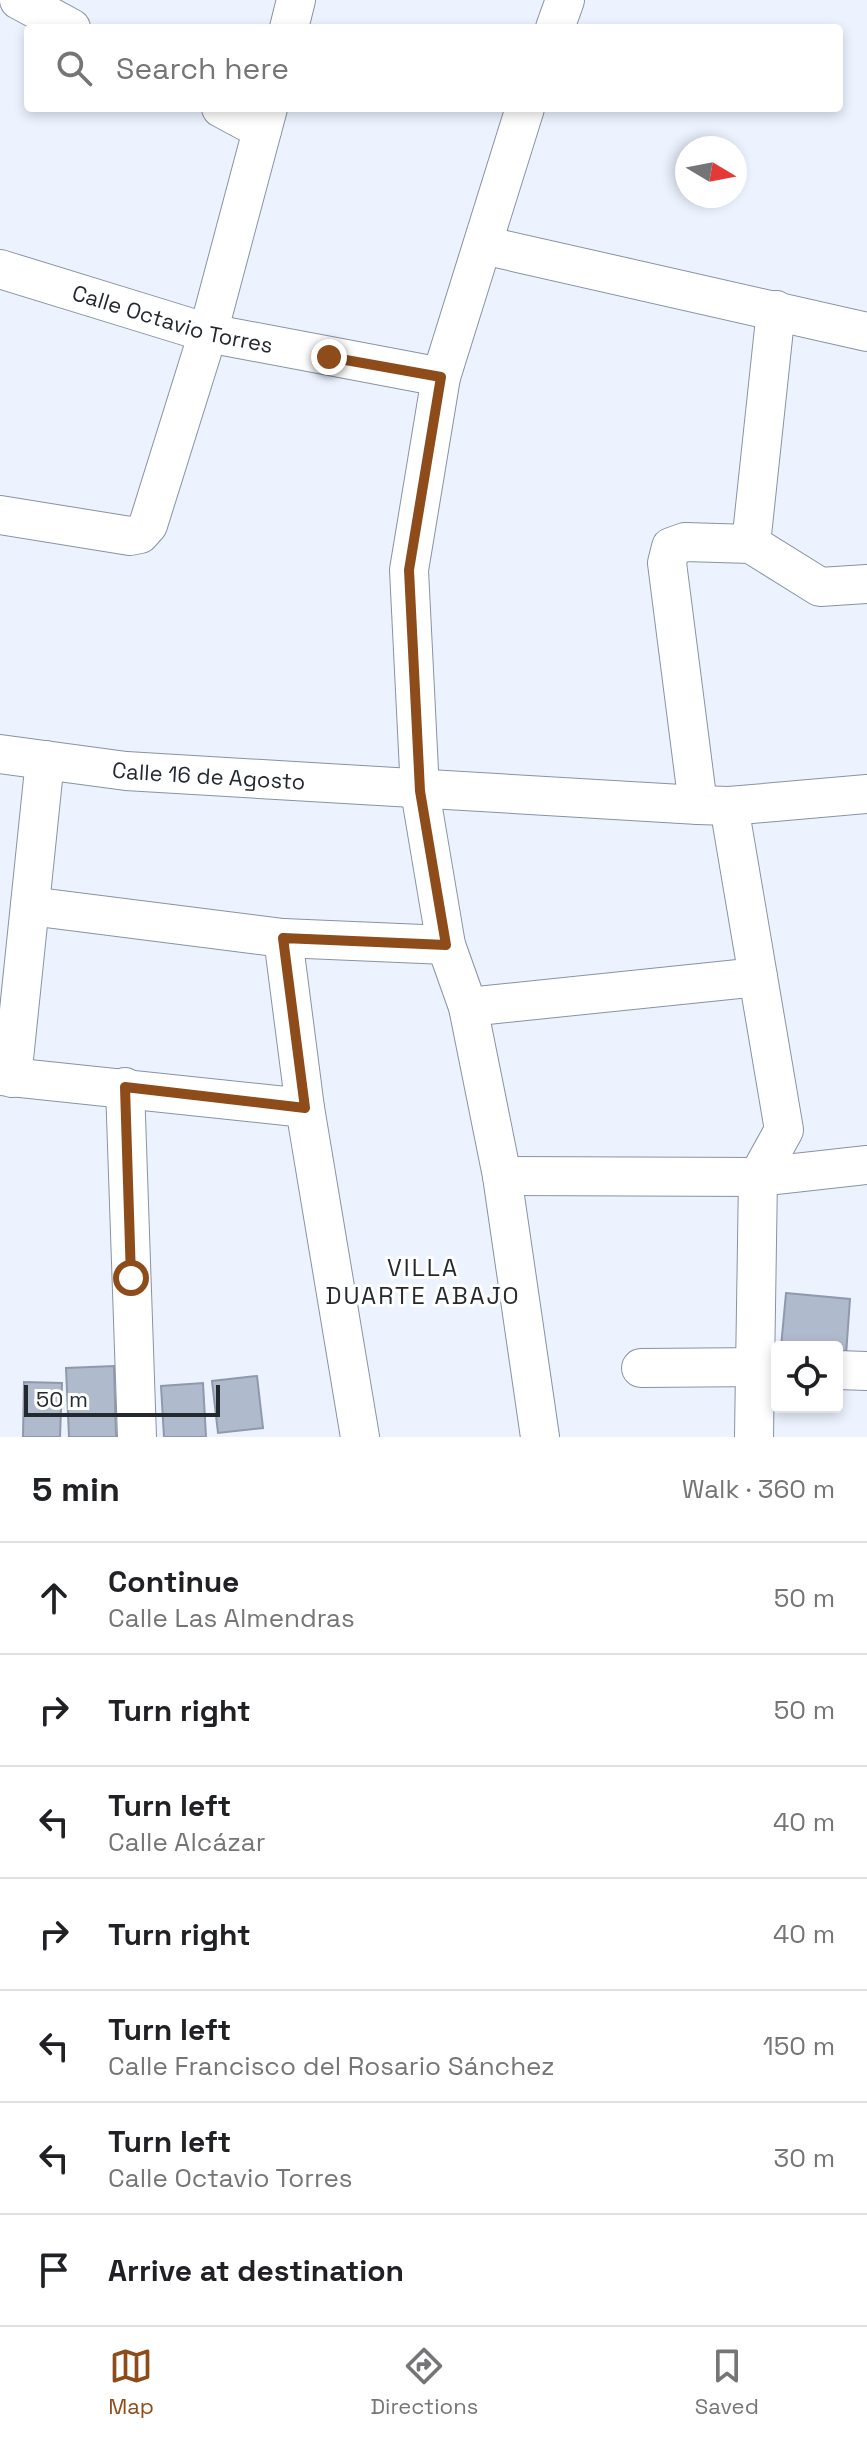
<!DOCTYPE html>
<html lang="en">
<head>
<meta charset="utf-8">
<style>
	:root { --surface:#fff; --page:#f6f6f6; --text:#202124; --muted:#757577; --line:#e0e0e0; --accent:#8d4c19 }
	body { margin:0; font-family:"Space Grotesk",sans-serif; background:var(--page); color:var(--text) }
	.controls { position:absolute; right:24px; bottom:24px; display:grid; overflow:hidden; border-radius:8px; box-shadow:0 4px 12px #0003 }
	.controls button { width:72px; height:72px; display:grid; place-items:center; padding:0; border:0; border-bottom:2px solid var(--line); background:var(--surface); color:var(--text); font:40px sans-serif }
	.compass { position:absolute; left:675px; top:136px; width:72px; height:72px; border-radius:50%; background:var(--surface); box-shadow:0 4px 12px #0003; rotate:100deg }
	.scale { position:absolute; left:24px; bottom:20px; width:196px; box-sizing:border-box; padding-left:8px; border:4px solid #24282f; border-top:0; font-size:22px; line-height:28px; white-space:nowrap; color:#24282f; -webkit-text-stroke:6px #fff; paint-order:stroke }
	.stop { position:absolute; width:24px; height:24px; margin:-18px; border:6px solid #8d4c19; border-radius:50%; background:#fff }
	.stop.end { background:#8d4c19; border-color:#fff; box-shadow:0 2px 8px #0008 }
	.list { margin:0; padding:0; list-style:none }
	h2 { display:flex; justify-content:space-between; align-items:center; height:104px; margin:0; padding:0 32px; font-size:34px }
	h2 small { font-size:26px; font-weight:400; color:var(--muted) }
	.list li { display:grid; grid-template-columns:52px 1fr auto; gap:24px; align-items:center; box-sizing:border-box; height:112px; padding:0 32px; border-top:2px solid var(--line) }
	.list b { display:block; font-size:30px; white-space:nowrap }
	.list p { margin:0; font-size:26px; white-space:nowrap; color:var(--muted) }
	.list em { font-size:26px; font-style:normal; color:var(--muted) }
	.icon { flex:none; width:44px; height:44px; fill:none; stroke:currentColor; stroke-width:2; stroke-linecap:round; stroke-linejoin:round }
	.map { position:relative; flex:none; width:867px; height:1437px; overflow:hidden }
	.search { position:absolute; background:var(--surface); box-shadow:0 4px 12px #0003; left:24px; right:24px; top:24px; height:88px; display:flex; align-items:center; gap:20px; box-sizing:border-box; padding:0 28px; border-radius:8px; color:var(--muted); font-size:30px }
	.sheet { height:888px; background:var(--surface) }
	nav { display:flex; justify-content:space-around; align-items:center; box-sizing:border-box; height:112px; border-top:2px solid var(--line); background:var(--surface); font-size:22px; color:var(--muted) }
	nav a { display:grid; justify-items:center; gap:4px }
	nav .on { color:var(--accent) }
	.map>svg:first-child { display:block }
</style>
</head>
<body>
<div class="map">
<svg width="867" height="1437" viewBox="0 0 867 1437">
	<rect width="100%" height="100%" fill="#ecf3ff"/>
	<path fill="#b0bacd" stroke="#8f99ab" stroke-width="2" d="M786,1293L850,1299L846,1355H837V1347H781Z
		M114,1366L116,1437H69L66,1368Z
		M257,1376L263,1428L218,1433L212,1381Z
		M24,1382L62,1383L60,1437H23Z
		M203,1383L206,1437H164L161,1386Z"/>
	<g fill="none" stroke-linecap="round" stroke-linejoin="round">
		<g stroke="#8892a4" stroke-width="40">
			<g id="minor">
				<path d="M19,0L71,28"/>
				<path d="M289,28L296,0"/>
				<path d="M555,28L565,0"/>
				<path d="M221,108L262,130"/>
				<path d="M525,108L441,377L409,570L420,791L446,945L468,1007L502,1176L540,1437"/>
				<path d="M483,245L867,332"/>
				<path id="s1" d="M0,269L208,333L441,377"/>
				<path d="M0,515L130,536L140,534L148,525L208,333L268,108"/>
				<path d="M751,544L776,310"/>
				<path id="s2" d="M0,754L126,771L698,805L729,806L867,794"/>
				<path d="M698,805L667,563L671,547L685,542L751,544L820,587L867,584"/>
				<path d="M729,806L784,1130L758,1177L754,1437"/>
				<path d="M30,906L283,938L446,945"/>
				<path d="M283,938L305,1108L360,1437"/>
				<path d="M468,1007L758,977"/>
				<path d="M0,1076L305,1108"/>
				<path d="M12,1078L45,760"/>
				<path d="M125,1087L137,1437"/>
				<path d="M502,1176L758,1177L867,1165"/>
				<path d="M641,1368L777,1367"/>
				<path d="M837,1370L867,1371"/>
			</g>
		</g>
		<use href="#minor" stroke="#fff" stroke-width="38"/>
	</g>
	<g fill="none" stroke-linecap="round" stroke-linejoin="round">
		<path stroke="#8d4c19" stroke-width="10" d="M131,1278L125,1087L305,1108L283,938L446,945L420,791L409,570L441,377L329,357"/>
	</g>
	<g text-anchor="middle" stroke-width="6" stroke-linejoin="round" paint-order="stroke">
		<g font-size="22" fill="#24282f" stroke="#fff">
			<text dy="8" stroke="none"><textPath href="#s1" startOffset="180">Calle Octavio Torres</textPath></text>
			<text dy="8" stroke="none"><textPath href="#s2" startOffset="210">Calle 16 de Agosto</textPath></text>
		</g>
		<g font-size="24" letter-spacing="2" fill="#24282f" stroke="#fff">
			<text x="423" y="1276">VILLA<tspan x="423" dy="28">DUARTE ABAJO</tspan></text>
		</g>
	</g>
</svg>
<div class="controls">
<button><svg class="icon" aria-label="locate" viewBox="0 0 24 24"><circle cx="12" cy="12" r="6"/><path d="M12 2v4M12 18v4M2 12h4M18 12h4"/></svg></button>
</div>
<svg class="compass" viewBox="-18 -18 36 36"><path d="M0-13l5 13h-10z" fill="#e53935"/><path d="M0 13l5-13h-10z" fill="#757577"/></svg>
<div class="scale">50 m</div>
<div class="stop" style="left:131px;top:1278px"></div>
<div class="stop end" style="left:329px;top:357px"></div>
<div class="search"><svg class="icon" aria-label="search" viewBox="0 0 24 24"><circle cx="10" cy="10" r="6"/><path d="M15 15l6 6"/></svg>Search here</div>
</div>
<section class="sheet">
<h2>5 min<small>Walk · 360 m</small></h2>
<ul class="list">
<li><svg class="icon" aria-label="ahead" viewBox="0 0 24 24"><path d="M12 20V5M6 11l6-6 6 6"/></svg><div><b>Continue</b><p>Calle Las Almendras</p></div><em>50 m</em></li>
<li><svg class="icon" aria-label="right" viewBox="0 0 24 24"><path d="M7 20v-9h11M14 6l5 5-5 5"/></svg><div><b>Turn right</b></div><em>50 m</em></li>
<li><svg class="icon" aria-label="left" viewBox="0 0 24 24"><path d="M17 20v-9H6M10 6l-5 5 5 5"/></svg><div><b>Turn left</b><p>Calle Alcázar</p></div><em>40 m</em></li>
<li><svg class="icon" aria-label="right" viewBox="0 0 24 24"><path d="M7 20v-9h11M14 6l5 5-5 5"/></svg><div><b>Turn right</b></div><em>40 m</em></li>
<li><svg class="icon" aria-label="left" viewBox="0 0 24 24"><path d="M17 20v-9H6M10 6l-5 5 5 5"/></svg><div><b>Turn left</b><p>Calle Francisco del Rosario Sánchez</p></div><em>150 m</em></li>
<li><svg class="icon" aria-label="left" viewBox="0 0 24 24"><path d="M17 20v-9H6M10 6l-5 5 5 5"/></svg><div><b>Turn left</b><p>Calle Octavio Torres</p></div><em>30 m</em></li>
<li><svg class="icon" aria-label="arrive" viewBox="0 0 24 24"><path d="M6 21V4h12l-3 4 3 4H6"/></svg><div><b>Arrive at destination</b></div></li>
</ul>
</section>
<nav>
<a class="on"><svg class="icon" aria-label="map" viewBox="0 0 24 24"><path d="M3 6l6-2 6 2 6-2v14l-6 2-6-2-6 2zM9 4v14M15 6v14"/></svg>Map</a>
<a><svg class="icon" aria-label="directions" viewBox="0 0 24 24"><path d="M12 3l9 9-9 9-9-9zM9 14v-3h6M13 9l2 2-2 2"/></svg>Directions</a>
<a><svg class="icon" aria-label="saved" viewBox="0 0 24 24"><path d="M7 4h10v16l-5-4-5 4z"/></svg>Saved</a>
</nav>
</body>
</html>
